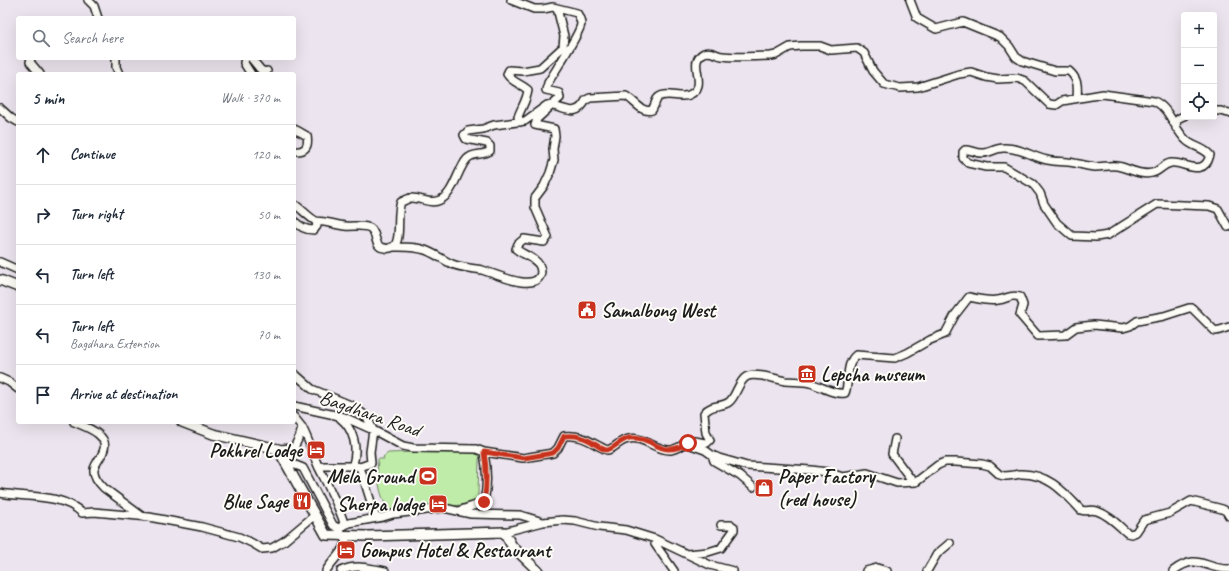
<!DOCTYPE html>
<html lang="en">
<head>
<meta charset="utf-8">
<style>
	:root { --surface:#fff; --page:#f2f2f3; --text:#1f2937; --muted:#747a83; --line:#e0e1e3 }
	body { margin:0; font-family:Caveat,sans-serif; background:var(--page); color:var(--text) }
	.controls { position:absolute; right:12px; top:12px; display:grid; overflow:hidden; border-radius:4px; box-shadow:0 4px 16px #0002 }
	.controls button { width:36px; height:36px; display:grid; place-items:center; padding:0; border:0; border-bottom:1px solid var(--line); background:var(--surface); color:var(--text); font:20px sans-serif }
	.stop { position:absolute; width:12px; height:12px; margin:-9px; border:3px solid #c8321e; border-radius:50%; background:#fff }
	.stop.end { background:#c8321e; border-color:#fff; box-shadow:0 1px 4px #0008 }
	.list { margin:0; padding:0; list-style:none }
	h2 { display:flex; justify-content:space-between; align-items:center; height:52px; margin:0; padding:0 16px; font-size:17px }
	h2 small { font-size:13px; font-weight:400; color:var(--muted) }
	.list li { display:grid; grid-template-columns:26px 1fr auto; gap:12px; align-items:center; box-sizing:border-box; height:60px; padding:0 16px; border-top:1px solid var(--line) }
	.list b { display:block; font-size:15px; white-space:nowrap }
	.list p { margin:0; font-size:13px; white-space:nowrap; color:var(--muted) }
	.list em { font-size:13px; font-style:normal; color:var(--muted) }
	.icon { flex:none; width:22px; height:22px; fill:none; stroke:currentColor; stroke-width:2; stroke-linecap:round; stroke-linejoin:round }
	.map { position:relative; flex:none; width:1229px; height:571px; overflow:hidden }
	.search { position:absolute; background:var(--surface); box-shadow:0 4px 16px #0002; left:16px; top:16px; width:280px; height:44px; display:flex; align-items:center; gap:10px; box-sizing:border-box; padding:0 14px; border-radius:4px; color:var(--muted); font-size:15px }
	.panel { position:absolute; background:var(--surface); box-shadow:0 4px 16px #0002; left:16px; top:72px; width:280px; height:352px; border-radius:4px }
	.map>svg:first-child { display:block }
</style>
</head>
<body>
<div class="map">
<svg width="1229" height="571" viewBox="0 0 1229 571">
	<rect width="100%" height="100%" fill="#ece4ee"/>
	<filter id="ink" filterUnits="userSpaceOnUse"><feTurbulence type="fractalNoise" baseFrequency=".025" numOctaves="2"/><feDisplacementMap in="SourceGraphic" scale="8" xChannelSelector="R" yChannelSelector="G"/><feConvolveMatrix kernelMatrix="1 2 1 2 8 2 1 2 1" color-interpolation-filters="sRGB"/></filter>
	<g filter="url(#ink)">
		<path fill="#bfeca9" stroke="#6e8462" d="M476,450L482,453L479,459L478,494V496L482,499L474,504L388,511C380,494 376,478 378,459H384L383,457L388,453Z"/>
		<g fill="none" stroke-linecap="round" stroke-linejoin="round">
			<g stroke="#1c1c1c" stroke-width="10">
				<path id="minor" d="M88,0L94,6L98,18
					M910,0L917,18L936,29L963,22L1000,37L1009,46L1016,57L1022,61L1055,71H1069C1078,79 1078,86 1077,98
					M31,58L30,62L40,74
					M116,58V67L119,74
					M245,58L244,63L251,74
					M251,58L260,69L264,72L267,71
					M0,108L11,118L18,122
					M1214,111H1220L1229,113
					M520,122L518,117C521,108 527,100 528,90C520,83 513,83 507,74L509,70L523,71L540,68L563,47L564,36L557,8
					M1176,128C1176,121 1177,118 1184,116
					M294,129L300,132L307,136C309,147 305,152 294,151
					M294,204C301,208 309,218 316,221C318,222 322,221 324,222C331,223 338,225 345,226C353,227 363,224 370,228C378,233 373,248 385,248C388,249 392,248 394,246C402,239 396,213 401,202C404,201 407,199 410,198C420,197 430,205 440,200C454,194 457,170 467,159C473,152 483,156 490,151V146L487,143L466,139L464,135L468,131L483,129L494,125L525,121L547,105C563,106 576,120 586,100L590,98L626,96C635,101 641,113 652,110C654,107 655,103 657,99C663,90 681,99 689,95C711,85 685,63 704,53C711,50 715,55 722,56C737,58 755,56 771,56L776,55L790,47L801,46H820L831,50L857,48L864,53L873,71L884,84L900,88L918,87L959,74L971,72L986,77L998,79L1017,78L1025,81L1049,104L1056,105L1062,101L1103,94L1154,101C1170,108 1174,129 1186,140C1193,147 1203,147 1210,155C1204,179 1183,161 1171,163C1163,164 1159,172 1152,173C1140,176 1129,168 1117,166C1109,165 1103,167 1095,167C1086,166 1077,163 1068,162C1061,161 1054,162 1047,160C1032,157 1019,147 1003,148C996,148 990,153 983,153C976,154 972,149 965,150L963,152V158L968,163L986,167H1004L1033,184L1040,193L1044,204L1057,223L1072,236L1096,237L1108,235L1157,204L1209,206L1218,209L1228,227
					M294,221C301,227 305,230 314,230L317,226L316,222
					M391,247C403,247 413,246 425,250C434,253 443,260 452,264C462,268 472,268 482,270C494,273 532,292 540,276C541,274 541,270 540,267C537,258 523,255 516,249L518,244L524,239L544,242L548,237L535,207V198L544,186L550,173L554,160L553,149L555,136L554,129L535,125L537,119L560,98L559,93L546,90L548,83C554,72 580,34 581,24C581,19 579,17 577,13L553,7L543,9H534L511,0
					M0,262L18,270
					M294,373L312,389L353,406L367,417L373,430L370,452L371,463L360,467
					M0,378L9,382L18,389
					M294,406L344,417L373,430L403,446L413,448L476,449L484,452L523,458L553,453L558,448L564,436C583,434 591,443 607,450C615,449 619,440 629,439C644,436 656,451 671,450C679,449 687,440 694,441C698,441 702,443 707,443L710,440L706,433L704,413C713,403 721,408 729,402C736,397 738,382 746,377C754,372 776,379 785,381C794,382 801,381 810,383C821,386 833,395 845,393C850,381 845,364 856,355L895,358L907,353L930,340L945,334L955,315L969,297C978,299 989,302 998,300C1008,299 1009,294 1020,297L1023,305L1020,315L1038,336L1065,335L1076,327L1094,325L1123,328L1130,326L1137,321L1164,316L1189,308H1192L1215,331L1220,330L1229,327
					M74,422C86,427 111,435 103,452C101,457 95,464 94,469C93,476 99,483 104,488L143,517
					M302,427C309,440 313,455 319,468C328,486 338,504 344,523L341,527
					M895,439L892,454L913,482
					M691,445L705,450L712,455L719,458L747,466L811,470L827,472L843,477L867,473L897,483L916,482L938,465L945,462H956L982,464L990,466L1000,475L1004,476C1010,476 1015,475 1020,474C1048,473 1064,492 1081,510C1086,512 1091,509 1097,511C1109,515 1118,525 1127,533L1131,534L1136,532L1144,520L1170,513L1191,501L1222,509L1226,511L1229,516
					M278,449L294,448L300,435L302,427L294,417
					M712,455L714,461L740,476L753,487
					M285,461L303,468L333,525L340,529
					M356,466L360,467L376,518
					M319,467L324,466H351L353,464C358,448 354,429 340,418
					M0,493C26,498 62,493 82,513L94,512L149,517L202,527L239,537L252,543L262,549L272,548L284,541L315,515
					M459,511C467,507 476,506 484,502C488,485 487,469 484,452
					M504,532L543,522L563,520L575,521L599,527L626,530L655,539L710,565L733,571
					M340,535L341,527L349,523L383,517L393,514L444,508L471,514L520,515L543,522
					M655,544L674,571
					M687,554L708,552L721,548L734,530V527L731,525H721
					M326,571C333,559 347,550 346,535
					M341,571C355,564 370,568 385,571
					M866,571L877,568L887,571
					M927,571L937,554L950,543
					M1173,571C1199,552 1203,569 1229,569"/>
			</g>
			<g stroke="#1c1c1c" stroke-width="12">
				<path id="major" d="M0,280L18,287
					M182,422L213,434L278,449L326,535L368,536L504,532L512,546L538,571"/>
			</g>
			<use href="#minor" stroke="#fdfcf7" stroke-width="7"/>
			<use href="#major" stroke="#fdfcf7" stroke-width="9"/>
		</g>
	</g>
	<g fill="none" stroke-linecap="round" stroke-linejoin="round" filter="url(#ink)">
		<path stroke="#c8321e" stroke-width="5" d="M484,502C487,485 487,469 484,452L524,458L553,453L558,448L564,436C573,435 582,436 590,441C595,444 600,448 606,450C612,451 620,439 630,438C655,436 659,460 688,443"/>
	</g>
	<defs>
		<g id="civic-square" transform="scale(1)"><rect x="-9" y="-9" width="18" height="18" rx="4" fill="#c8321e" stroke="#fdfcf7"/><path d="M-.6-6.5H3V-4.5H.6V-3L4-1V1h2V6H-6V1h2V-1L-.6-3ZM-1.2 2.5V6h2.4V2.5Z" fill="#fff"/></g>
		<g id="museum-square" transform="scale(1)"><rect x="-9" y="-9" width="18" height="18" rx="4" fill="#c8321e" stroke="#fdfcf7"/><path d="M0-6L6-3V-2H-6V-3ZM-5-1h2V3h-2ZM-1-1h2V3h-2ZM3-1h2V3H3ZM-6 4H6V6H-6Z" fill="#fff"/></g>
		<g id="hotel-square" transform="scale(1)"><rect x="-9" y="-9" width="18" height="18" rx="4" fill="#c8321e" stroke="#fdfcf7"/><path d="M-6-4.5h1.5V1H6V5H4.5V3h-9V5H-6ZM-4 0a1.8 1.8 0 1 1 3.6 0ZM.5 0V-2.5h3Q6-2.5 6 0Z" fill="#fff"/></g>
		<g id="stadium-square" transform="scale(1)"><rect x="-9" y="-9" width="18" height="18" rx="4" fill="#c8321e" stroke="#fdfcf7"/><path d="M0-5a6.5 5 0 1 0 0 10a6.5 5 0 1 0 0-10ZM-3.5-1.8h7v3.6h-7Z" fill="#fff"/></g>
		<g id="shop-square" transform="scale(1)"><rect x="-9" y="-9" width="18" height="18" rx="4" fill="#c8321e" stroke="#fdfcf7"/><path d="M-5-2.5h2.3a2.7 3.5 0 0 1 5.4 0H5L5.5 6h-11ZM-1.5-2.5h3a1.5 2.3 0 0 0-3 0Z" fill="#fff"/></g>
		<g id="restaurant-square" transform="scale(1)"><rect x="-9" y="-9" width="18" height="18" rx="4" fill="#c8321e" stroke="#fdfcf7"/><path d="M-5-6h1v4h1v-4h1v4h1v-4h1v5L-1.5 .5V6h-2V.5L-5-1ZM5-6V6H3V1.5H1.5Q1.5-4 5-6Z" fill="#fff"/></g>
	</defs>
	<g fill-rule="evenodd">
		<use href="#civic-square" x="587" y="310"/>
		<use href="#museum-square" x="807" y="374"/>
		<use href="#hotel-square" x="316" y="450"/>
		<use href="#stadium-square" x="428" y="476"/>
		<use href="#shop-square" x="764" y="488"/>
		<use href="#restaurant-square" x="302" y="501"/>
		<use href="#hotel-square" x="438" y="504"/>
		<use href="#hotel-square" x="346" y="550"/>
	</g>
	<g text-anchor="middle" stroke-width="4" stroke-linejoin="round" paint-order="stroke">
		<g font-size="20" font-weight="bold" fill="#1c1c1c" stroke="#fdfcf7" text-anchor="start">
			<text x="601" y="317">Samalbong West</text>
			<text x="821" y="381">Lepcha museum</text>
			<text x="302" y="457" text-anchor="end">Pokhrel Lodge</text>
			<text x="414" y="483" text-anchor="end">Mela Ground</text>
			<text x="778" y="483">Paper Factory<tspan x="778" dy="23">(red house)</tspan></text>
			<text x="288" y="508" text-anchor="end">Blue Sage</text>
			<text x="424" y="511" text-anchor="end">Sherpa lodge</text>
			<text x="360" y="557">Gompus Hotel &amp; Restaurant</text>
		</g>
		<g font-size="20" fill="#1c1c1c" stroke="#fdfcf7">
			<text transform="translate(370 413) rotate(19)" y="7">Bagdhara Road</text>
		</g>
	</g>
</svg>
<div class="controls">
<button>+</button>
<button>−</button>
<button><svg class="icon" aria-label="locate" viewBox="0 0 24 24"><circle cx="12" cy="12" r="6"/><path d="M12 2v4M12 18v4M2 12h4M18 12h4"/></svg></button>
</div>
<div class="stop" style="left:688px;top:443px"></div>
<div class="stop end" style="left:484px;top:502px"></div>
<div class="search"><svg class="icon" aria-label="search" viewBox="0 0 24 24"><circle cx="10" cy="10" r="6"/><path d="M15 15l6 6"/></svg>Search here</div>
<section class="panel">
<h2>5 min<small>Walk · 370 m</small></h2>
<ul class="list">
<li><svg class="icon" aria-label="ahead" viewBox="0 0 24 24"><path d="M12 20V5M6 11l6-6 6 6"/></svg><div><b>Continue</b></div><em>120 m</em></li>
<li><svg class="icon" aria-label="right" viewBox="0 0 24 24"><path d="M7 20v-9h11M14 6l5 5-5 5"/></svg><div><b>Turn right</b></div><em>50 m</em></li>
<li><svg class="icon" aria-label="left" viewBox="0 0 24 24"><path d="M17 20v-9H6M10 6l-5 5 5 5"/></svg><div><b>Turn left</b></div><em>130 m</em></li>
<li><svg class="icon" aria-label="left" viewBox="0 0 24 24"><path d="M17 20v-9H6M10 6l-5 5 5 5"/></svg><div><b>Turn left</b><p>Bagdhara Extension</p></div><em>70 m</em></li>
<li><svg class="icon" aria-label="arrive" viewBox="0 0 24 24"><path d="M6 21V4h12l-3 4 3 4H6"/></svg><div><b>Arrive at destination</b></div></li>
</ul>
</section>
</div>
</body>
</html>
